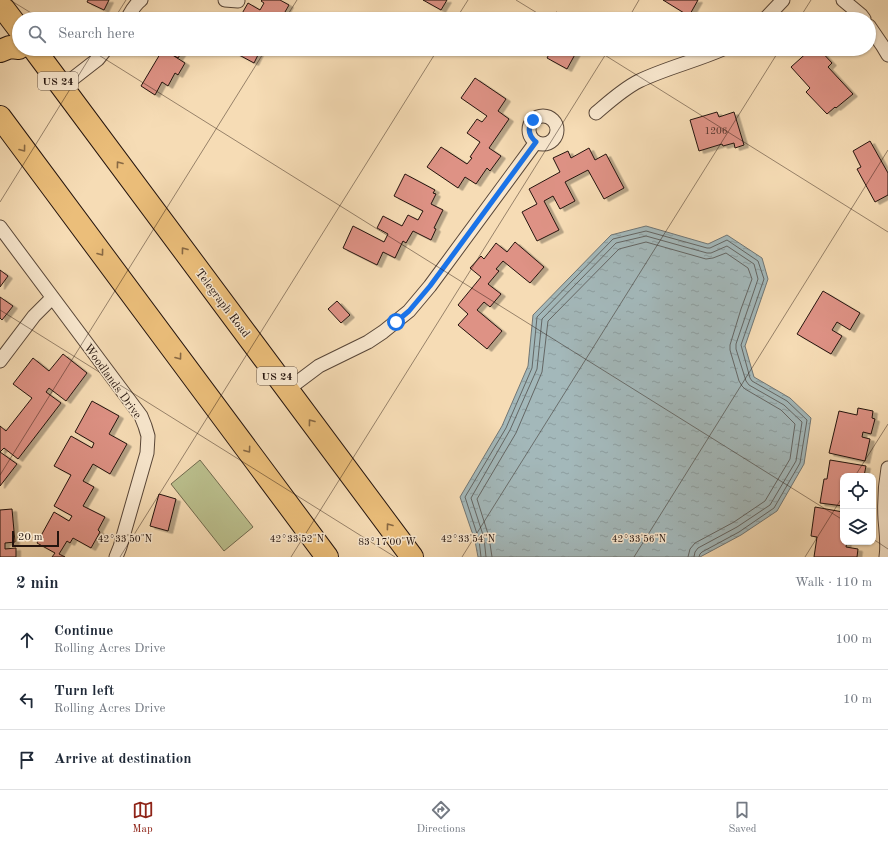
<!DOCTYPE html>
<html lang="en">
<head>
<meta charset="utf-8">
<style>
	:root { --surface:#fff; --page:#f6f6f7; --text:#1f2937; --muted:#747a83; --line:#e0e1e3; --accent:#8f2418 }
	body { margin:0; font-family:"Old Standard TT",serif; background:var(--page); color:var(--text) }
	.controls { position:absolute; right:12px; bottom:12px; display:grid; overflow:hidden; border-radius:8px; box-shadow:0 1px 3px #0004 }
	.controls button { width:36px; height:36px; display:grid; place-items:center; padding:0; border:0; border-bottom:1px solid var(--line); background:var(--surface); color:var(--text); font:20px sans-serif }
	.scale { position:absolute; left:12px; bottom:10px; width:47px; box-sizing:border-box; padding-left:4px; border:2px solid #24140e; border-top:0; font-size:11px; line-height:14px; white-space:nowrap; color:#24140e; -webkit-text-stroke:3px #f9e8cf; paint-order:stroke }
	.stop { position:absolute; width:12px; height:12px; margin:-9px; border:3px solid #1a73e8; border-radius:50%; background:#fff }
	.stop.end { background:#1a73e8; border-color:#fff; box-shadow:0 1px 4px #0008 }
	.list { margin:0; padding:0; list-style:none }
	h2 { display:flex; justify-content:space-between; align-items:center; height:52px; margin:0; padding:0 16px; font-size:17px }
	h2 small { font-size:13px; font-weight:400; color:var(--muted) }
	.list li { display:grid; grid-template-columns:26px 1fr auto; gap:12px; align-items:center; box-sizing:border-box; height:60px; padding:0 16px; border-top:1px solid var(--line) }
	.list b { display:block; font-size:15px; white-space:nowrap }
	.list p { margin:0; font-size:13px; white-space:nowrap; color:var(--muted) }
	.list em { font-size:13px; font-style:normal; color:var(--muted) }
	.icon { flex:none; width:22px; height:22px; fill:none; stroke:currentColor; stroke-width:2; stroke-linecap:round; stroke-linejoin:round }
	.map { position:relative; flex:none; width:888px; height:557px; overflow:hidden }
	.search { position:absolute; background:var(--surface); box-shadow:0 1px 3px #0004; left:12px; right:12px; top:12px; height:44px; display:flex; align-items:center; gap:10px; box-sizing:border-box; padding:0 14px; border-radius:22px; color:var(--muted); font-size:15px }
	.sheet { height:232px; background:var(--surface) }
	nav { display:flex; justify-content:space-around; align-items:center; box-sizing:border-box; height:56px; border-top:1px solid var(--line); background:var(--surface); font-size:11px; color:var(--muted) }
	nav a { display:grid; justify-items:center; gap:2px }
	nav .on { color:var(--accent) }
	.map>svg:first-child { display:block }
</style>
</head>
<body>
<div class="map">
<svg width="888" height="557" viewBox="0 0 888 557">
	<defs>
		<pattern id="water-ripples" width="26" height="14" patternUnits="userSpaceOnUse"><rect width="26" height="14" fill="#a3b8ba"/><path d="M2 4q2-2 4 0t4 0M15 11q2-2 4 0t4 0" fill="none" stroke="#8c9d9f"/></pattern>
		<filter id="shadow"><feDropShadow dx="4.5" dy="2.5" stdDeviation="0" flood-color="#0004"/></filter>
	</defs>
	<rect width="100%" height="100%" fill="#f6dcb5"/>
	<filter id="stains"><feTurbulence type="fractalNoise" baseFrequency=".005" numOctaves="4"/><feColorMatrix values="0 0 0 0 .2 0 0 0 0 .09 0 0 0 0 .02 0 0 0 .5 -.17"/></filter>
	<radialGradient id="worn" r=".72"><stop offset=".6" stop-color="#630" stop-opacity="0"/><stop offset="1" stop-color="#630" stop-opacity=".3"/></radialGradient>
	<path fill="#bbc08e" stroke="#706a4e" d="M200,460L253,527L224,551L171,484Z"/>
	<path fill="url(#water-ripples)" stroke="#707675" d="M646,226L708,244L727,235L762,258L768,279L745,346L754,377L790,398L811,418L804,464L777,511L741,535L700,557H478L475,541L460,497L502,426L528,366L533,315L611,235Z"/>
	<g fill="none" stroke-linecap="round" stroke-linejoin="round">
		<path stroke="#646664" stroke-width="1" d="M481,557L479,540L465,497L506,428L532,368L537,317L613,239L646,231L707,248H710L727,240L758,261L764,279L741,345L750,378L752,381L787,401L807,420L800,463L774,508L739,532L702,552L700,554L699,557
			M486,557L484,538L471,498L510,430L537,369L542,319L616,243L646,236L707,253H711L727,246L754,264L758,279L736,344V349L746,381L749,385L784,405L802,422L796,461L770,505L737,527L698,548L695,552L694,557
			M492,557L489,537L477,499L516,433L542,372L548,321L619,249L646,242L706,259L713,258L726,253L748,268L752,279L741,309L730,345V350L739,381L742,386L745,389L781,410L795,424L790,459L765,501L734,522L695,543L690,549L688,557"/>
	</g>
	<path fill="#de9285" stroke="#24140e" filter="url(#shadow)" d="M88,0H109L104,10L87,2Z
		M262,0H280L289,5L281,19H244L240,17L248,3L260,10L264,3L261,1Z
		M423,0H447L441,10Z
		M663,0H698L689,16Z
		M556,12L568,19H552Z
		M227,14L236,19H224Z
		M163,49L185,63L178,75L175,73L168,86L162,82L155,95L141,86Z
		M166,49H184L178,58L166,51Z
		M228,49H261L254,63Z
		M552,49H578L567,69L547,58Z
		M811,49H819L832,63L828,67L853,94L836,108L835,107L827,114L806,92L810,88L791,67Z
		M475,78L506,99L498,111L509,119L489,148L501,156L490,171L487,168L476,184L465,177L458,188L427,167L441,147L467,164L472,158L470,157L480,142L467,133L477,119L482,122L487,116L461,98Z
		M717,112L719,117L734,112L744,145L735,148L734,143L723,146L722,144L699,151L690,120Z
		M870,141L888,173V195L875,202L857,169L861,167L853,151Z
		M589,148L595,160L606,154L624,188L604,199L588,170L565,182L575,201L560,209L553,196L544,201L559,230L537,241L522,212L537,204L529,189L560,172L553,158L568,151L571,158Z
		M405,174L435,190L433,193L436,194L431,204L443,210L434,228L436,229L431,240L413,231L406,243L403,241L395,258L383,252L377,265L343,248L353,226L384,242L388,234L377,228L383,216L402,226L408,215L418,220L423,211L394,196Z
		M515,242L544,267L530,283L503,261L496,269L499,271L488,284L501,294L490,307L484,302L477,310L502,331L487,349L458,325L468,314L458,305L481,277L470,268L481,256L484,259L496,243L507,252Z
		M0,270L8,276L0,287Z
		M823,291L860,313L850,330L837,322L832,330L842,336L831,354L797,334Z
		M0,297L13,306L2,320L0,318Z
		M337,301L350,315L341,323L328,309Z
		M63,354L87,373L66,401L49,388L46,392L61,403L18,459L4,448L0,452L17,464L0,486V426L6,431L32,398L13,384L33,358L49,371Z
		M92,401L119,416L109,434L127,444L110,474L93,464L83,481L94,487L83,506L105,517L98,530L100,532L91,548L73,538L70,543L67,541L59,554L65,557H52L55,553L37,543L54,512L69,521L72,516L54,506L71,475L54,466L71,436L92,448L94,443L75,432Z
		M858,408L873,411L872,418L875,419L871,434L863,432L862,437L870,439L865,461L829,453L839,411L857,415Z
		M830,460L866,466L864,476H843V506L820,503L824,479H827Z
		M159,494L176,499L168,531L150,526Z
		M815,507L843,512V542H847L846,547L858,549L857,557H814L817,537L811,536Z
		M12,509L15,542L5,543V549L16,548V557H0V510Z"/>
	<g fill="none" stroke-linecap="round" stroke-linejoin="round">
		<g stroke="#584638" stroke-width="15">
			<path id="street" d="M225,0L238,1
				M843,0L861,15L864,19
				M127,19C131,12 134,5 141,0
				M765,19L783,0
				M869,26L882,45L888,55
				M62,87L98,59L106,49
				M596,113C609,102 623,89 639,81C666,68 696,61 723,49
				M529 130a14 14 0 1 1 28 0a14 14 0 1 1-28 0Z
				M0,227L141,416L145,426L148,436L147,453L120,547L116,557
				M0,361L34,316L52,298
				M287,390L319,366L368,342L383,332L409,311L430,286L536,142
				M886,557C888,544 886,532 885,519C884,502 885,485 888,468"/>
		</g>
		<g stroke="#24140e" stroke-width="24">
			<path id="highway" d="M0,4L19,29
				M34,49L412,557
				M0,51L10,47L19,48
				M0,117L327,557"/>
		</g>
		<use href="#street" stroke="#f9e8cf" stroke-width="13"/>
		<use href="#highway" stroke="#ebbe7a" stroke-width="22"/>
	</g>
	<defs><path id="oneway-chevron" d="M-2-3.5L2.5 0L-2 3.5" fill="none" stroke-width="1.6" stroke-linecap="round" stroke-linejoin="round"/></defs>
	<g stroke="#886944">
		<use href="#oneway-chevron" transform="translate(23 149) rotate(53)"/>
		<use href="#oneway-chevron" transform="translate(119 164) rotate(-127)"/>
		<use href="#oneway-chevron" transform="translate(184 250) rotate(-127)"/>
		<use href="#oneway-chevron" transform="translate(101 253) rotate(53)"/>
		<use href="#oneway-chevron" transform="translate(179 357) rotate(53)"/>
		<use href="#oneway-chevron" transform="translate(311 422) rotate(-127)"/>
		<use href="#oneway-chevron" transform="translate(248 450) rotate(54)"/>
		<use href="#oneway-chevron" transform="translate(389 526) rotate(-127)"/>
	</g>
	<g fill="none" stroke-linecap="round" stroke-linejoin="round">
		<path stroke="#1a73e8" stroke-width="5" d="M396,322L409,311L430,286L536,142C528,135 527,128 533,120"/>
	</g>
	<path fill="none" stroke="#24140e" stroke-width="1" stroke-opacity="0.45" d="M10,0L41,19M516,0L547,19M114,19L126,0M285,19L297,0M456,19L468,0M628,19L639,0M799,19L811,0M89,49L843,520M595,49L888,232M0,202L95,49M0,310L395,557M0,475L266,49M855,476L888,424M873,539L888,549M120,557L438,49M291,557L609,49M462,557L780,49M634,557L888,150M805,557L843,496"/>
	<g text-anchor="middle" stroke-width="3" stroke-linejoin="round" paint-order="stroke">
		<g font-size="10" fill="#52342c">
			<text x="716" y="134">1206</text>
		</g>
		<g fill="#f9e8cf" stroke="#645448" stroke-width="1">
			<rect x="38" y="72" width="40" height="18" rx="3"/>
			<rect x="257" y="367" width="40" height="18" rx="3"/>
		</g>
		<g font-size="11" font-weight="bold" fill="#24140e">
			<text x="58" y="85">US 24</text>
			<text x="277" y="380">US 24</text>
		</g>
		<g font-size="12" fill="#24140e" stroke="#f9e8cf">
			<text transform="translate(223 303) rotate(53)" y="4">Telegraph Road</text>
			<text transform="translate(113 381) rotate(54)" y="4">Woodlands Drive</text>
		</g>
	</g>
	<g font-size="10" text-anchor="middle" fill="#24140e" stroke="#f9e8cf" stroke-width="3" stroke-linejoin="round" paint-order="stroke">
		<text x="125" y="542">42°33'50"N</text>
		<text x="297" y="542">42°33'52"N</text>
		<text x="468" y="542">42°33'54"N</text>
		<text x="639" y="542">42°33'56"N</text>
		<text x="387" y="545">83°17'00"W</text>
	</g>
	<rect width="100%" height="100%" filter="url(#stains)"/>
	<rect width="100%" height="100%" fill="url(#worn)"/>
</svg>
<div class="controls">
<button><svg class="icon" aria-label="locate" viewBox="0 0 24 24"><circle cx="12" cy="12" r="6"/><path d="M12 2v4M12 18v4M2 12h4M18 12h4"/></svg></button>
<button><svg class="icon" aria-label="layers" viewBox="0 0 24 24"><path d="M12 4l9 5-9 5-9-5zM3 14l9 5 9-5"/></svg></button>
</div>
<div class="scale">20 m</div>
<div class="stop" style="left:396px;top:322px"></div>
<div class="stop end" style="left:533px;top:120px"></div>
<div class="search"><svg class="icon" aria-label="search" viewBox="0 0 24 24"><circle cx="10" cy="10" r="6"/><path d="M15 15l6 6"/></svg>Search here</div>
</div>
<section class="sheet">
<h2>2 min<small>Walk · 110 m</small></h2>
<ul class="list">
<li><svg class="icon" aria-label="ahead" viewBox="0 0 24 24"><path d="M12 20V5M6 11l6-6 6 6"/></svg><div><b>Continue</b><p>Rolling Acres Drive</p></div><em>100 m</em></li>
<li><svg class="icon" aria-label="left" viewBox="0 0 24 24"><path d="M17 20v-9H6M10 6l-5 5 5 5"/></svg><div><b>Turn left</b><p>Rolling Acres Drive</p></div><em>10 m</em></li>
<li><svg class="icon" aria-label="arrive" viewBox="0 0 24 24"><path d="M6 21V4h12l-3 4 3 4H6"/></svg><div><b>Arrive at destination</b></div></li>
</ul>
</section>
<nav>
<a class="on"><svg class="icon" aria-label="map" viewBox="0 0 24 24"><path d="M3 6l6-2 6 2 6-2v14l-6 2-6-2-6 2zM9 4v14M15 6v14"/></svg>Map</a>
<a><svg class="icon" aria-label="directions" viewBox="0 0 24 24"><path d="M12 3l9 9-9 9-9-9zM9 14v-3h6M13 9l2 2-2 2"/></svg>Directions</a>
<a><svg class="icon" aria-label="saved" viewBox="0 0 24 24"><path d="M7 4h10v16l-5-4-5 4z"/></svg>Saved</a>
</nav>
</body>
</html>
